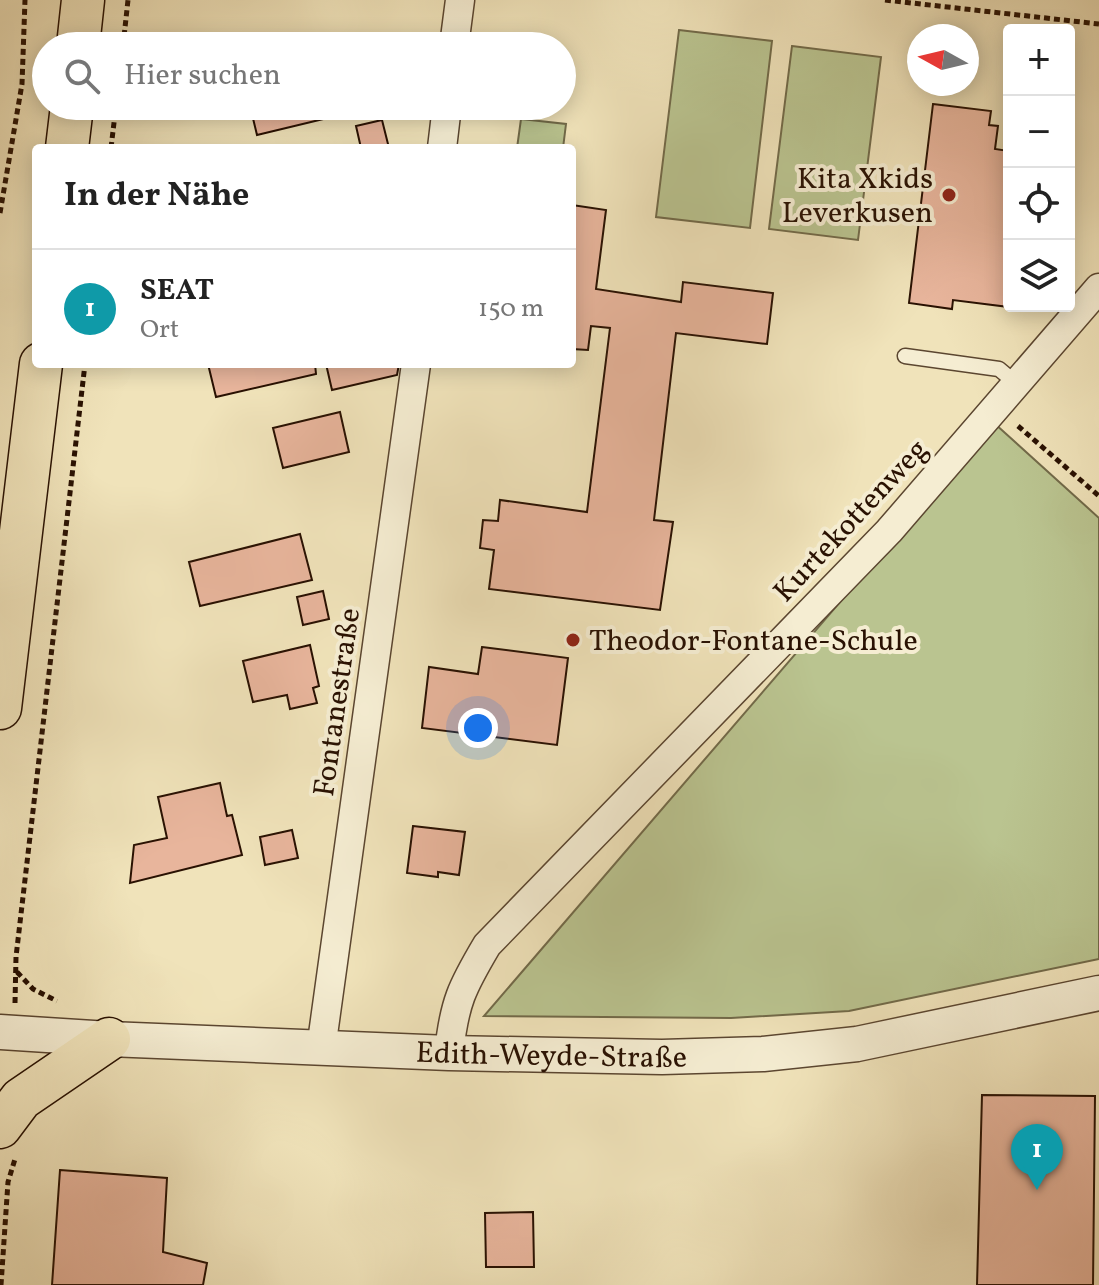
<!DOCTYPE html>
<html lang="de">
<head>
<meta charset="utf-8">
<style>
	:root { --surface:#fff; --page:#f6f6f6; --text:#222; --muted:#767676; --line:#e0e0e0; --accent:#1a73e8 }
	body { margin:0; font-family:Vollkorn,serif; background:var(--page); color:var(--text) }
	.controls { position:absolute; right:24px; top:24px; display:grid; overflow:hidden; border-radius:8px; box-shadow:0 4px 20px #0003 }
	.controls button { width:72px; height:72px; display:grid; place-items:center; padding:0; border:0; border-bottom:2px solid var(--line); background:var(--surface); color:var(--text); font:40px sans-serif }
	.compass { position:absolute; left:907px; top:24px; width:72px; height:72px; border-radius:50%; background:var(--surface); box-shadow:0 4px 20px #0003; rotate:278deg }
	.you { position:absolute; left:478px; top:728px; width:28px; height:28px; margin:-20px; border:6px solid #fff; border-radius:50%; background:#1a73e8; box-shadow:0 0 0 12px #1a73e833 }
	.badge { display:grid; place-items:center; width:52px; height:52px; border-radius:50%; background:var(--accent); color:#fff; font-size:26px; font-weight:700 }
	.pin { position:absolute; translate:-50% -66px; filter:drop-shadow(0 2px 4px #0008) }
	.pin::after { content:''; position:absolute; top:42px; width:28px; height:24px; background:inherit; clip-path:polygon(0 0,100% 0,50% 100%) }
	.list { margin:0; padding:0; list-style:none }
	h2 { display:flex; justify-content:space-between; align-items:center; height:104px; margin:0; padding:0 32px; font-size:34px }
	h2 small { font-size:26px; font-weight:400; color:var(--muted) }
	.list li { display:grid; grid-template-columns:52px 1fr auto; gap:24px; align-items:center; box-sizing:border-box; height:120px; padding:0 32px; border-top:2px solid var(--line) }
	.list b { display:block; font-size:30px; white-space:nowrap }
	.list p { margin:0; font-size:26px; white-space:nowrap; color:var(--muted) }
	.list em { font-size:26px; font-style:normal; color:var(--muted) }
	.icon { flex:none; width:44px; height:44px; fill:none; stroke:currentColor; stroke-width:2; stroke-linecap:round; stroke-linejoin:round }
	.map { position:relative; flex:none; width:1099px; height:1285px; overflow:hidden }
	.search { position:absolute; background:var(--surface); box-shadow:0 4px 20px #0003; left:32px; top:32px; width:544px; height:88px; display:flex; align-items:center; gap:20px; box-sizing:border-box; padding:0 28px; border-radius:44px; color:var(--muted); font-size:30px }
	.panel { position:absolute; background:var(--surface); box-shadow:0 4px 20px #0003; left:32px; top:144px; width:544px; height:224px; border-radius:8px }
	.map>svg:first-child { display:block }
</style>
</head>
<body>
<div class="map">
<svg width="1099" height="1285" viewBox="0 0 1099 1285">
	<rect width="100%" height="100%" fill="#f0e3ba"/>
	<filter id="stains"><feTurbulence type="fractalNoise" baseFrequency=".0025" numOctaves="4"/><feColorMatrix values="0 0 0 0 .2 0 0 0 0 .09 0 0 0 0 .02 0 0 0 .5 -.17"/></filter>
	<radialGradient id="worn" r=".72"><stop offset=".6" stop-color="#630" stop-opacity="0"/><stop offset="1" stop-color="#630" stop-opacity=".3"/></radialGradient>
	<path fill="#bac490" stroke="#726a49" stroke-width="2" d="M679,30L772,41L750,228L656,217Z
		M792,46L881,57L858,240L769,229Z
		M521,119L566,124L563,148H517Z
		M994,423L1099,518V959L849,1011L731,1018L484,1016Z"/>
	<path fill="#e8b59c" stroke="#291102" stroke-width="2" d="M933,104L991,111L989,125L998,126L995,149L1009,151V307L953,300L952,309L909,303Z
		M250,106H335L336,116L257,135Z
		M382,120L389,148H361L356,126Z
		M572,205L606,210L596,289L681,302L683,282L773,293L767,344L676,333L654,520L673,522L660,610L489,589L494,550L480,548L483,520L498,521L500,500L587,512L610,328L591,326L588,350L572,349Z
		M208,364H315L316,374L216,397Z
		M326,364H399L397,375L332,390Z
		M340,412L349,452L283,468L273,428Z
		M300,534L312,580L200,606L189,562Z
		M323,591L329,619L303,625L297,597Z
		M310,645L319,686L313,688L317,703L290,709L287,695L253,702L243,661Z
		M482,647L568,658L557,745L422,728L429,667L478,674Z
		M220,783L227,816L232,815L242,855L130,883L134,845L167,838L158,797Z
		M413,826L465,832L459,875L438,872V877L407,873Z
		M292,830L298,858L265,865L260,837Z
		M982,1095L1095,1096L1093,1285H977Z
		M60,1170L167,1178L163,1252L207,1263L203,1285H52Z
		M533,1212L534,1267H486L485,1213Z"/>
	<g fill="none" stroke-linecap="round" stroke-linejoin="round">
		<g stroke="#5b4630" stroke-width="17">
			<path id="service" d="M905,356L999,369L1017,384"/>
		</g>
		<g stroke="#5b4630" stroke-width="31">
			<path id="minor" d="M454,46L460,0
				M442,148L447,106
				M321,1049L416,364
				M449,1053C454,1003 462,987 487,945L889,531L1099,288"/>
		</g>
		<g stroke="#5b4630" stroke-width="37">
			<g id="tertiary">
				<path id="s1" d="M0,1032L109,1039L449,1053L662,1057L763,1054L857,1044L1099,993"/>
			</g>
		</g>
		<g stroke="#291102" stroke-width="45">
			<path id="primary" d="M78,46L83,0
				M67,148L72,106
				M0,708L41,364
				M0,1127L21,1099L109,1039"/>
		</g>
		<path stroke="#291102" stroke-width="5" stroke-dasharray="6 4" stroke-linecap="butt" d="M885,0L1099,24
			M123,46L128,0
			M111,148L116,106
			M0,213L22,84L25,0
			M1018,426L1099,496
			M17,972L33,989L57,1001
			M15,1003L16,957L85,364
			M1,1285L8,1182L15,1159"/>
		<use href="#service" stroke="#f5edd2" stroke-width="14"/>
		<use href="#minor" stroke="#f5edd2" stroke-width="28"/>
		<use href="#tertiary" stroke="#f5edd2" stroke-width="34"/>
		<use href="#primary" stroke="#f0e3ba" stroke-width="42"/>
	</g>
	<g fill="#8f2418" stroke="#f5edd2" stroke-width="3">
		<circle cx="949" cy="195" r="8"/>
		<circle cx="573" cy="640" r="8"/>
	</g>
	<g text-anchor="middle" stroke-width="8" stroke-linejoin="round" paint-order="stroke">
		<g font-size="30" fill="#291102" stroke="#f5edd2" text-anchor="end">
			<text x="933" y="188">Kita Xkids<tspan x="933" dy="34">Leverkusen</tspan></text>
			<text x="589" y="650" text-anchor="start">Theodor-Fontane-Schule</text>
		</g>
		<g font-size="30" fill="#291102" stroke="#f5edd2">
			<text transform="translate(850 520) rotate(-47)" y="10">Kurtekottenweg</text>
			<text transform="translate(336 702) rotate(-82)" y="10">Fontanestraße</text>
			<text dy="10" stroke="none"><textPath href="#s1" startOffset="552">Edith-Weyde-Straße</textPath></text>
		</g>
	</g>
	<rect width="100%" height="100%" filter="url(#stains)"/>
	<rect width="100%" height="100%" fill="url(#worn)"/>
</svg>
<div class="controls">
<button>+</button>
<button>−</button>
<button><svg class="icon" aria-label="locate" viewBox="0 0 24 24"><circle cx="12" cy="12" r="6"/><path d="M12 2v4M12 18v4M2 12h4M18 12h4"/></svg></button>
<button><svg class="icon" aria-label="layers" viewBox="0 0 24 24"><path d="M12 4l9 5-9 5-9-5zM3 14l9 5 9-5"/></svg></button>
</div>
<svg class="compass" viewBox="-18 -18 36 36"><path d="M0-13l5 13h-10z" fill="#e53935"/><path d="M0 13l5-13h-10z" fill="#767676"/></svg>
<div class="you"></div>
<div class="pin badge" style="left:1037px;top:1190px;background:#0f9aa8">1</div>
<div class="search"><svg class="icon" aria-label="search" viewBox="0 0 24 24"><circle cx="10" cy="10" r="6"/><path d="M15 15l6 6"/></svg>Hier suchen</div>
<section class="panel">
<h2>In der Nähe<small></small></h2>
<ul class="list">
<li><span class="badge" style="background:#0f9aa8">1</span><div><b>SEAT</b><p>Ort</p></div><em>150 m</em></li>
</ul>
</section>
</div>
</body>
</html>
